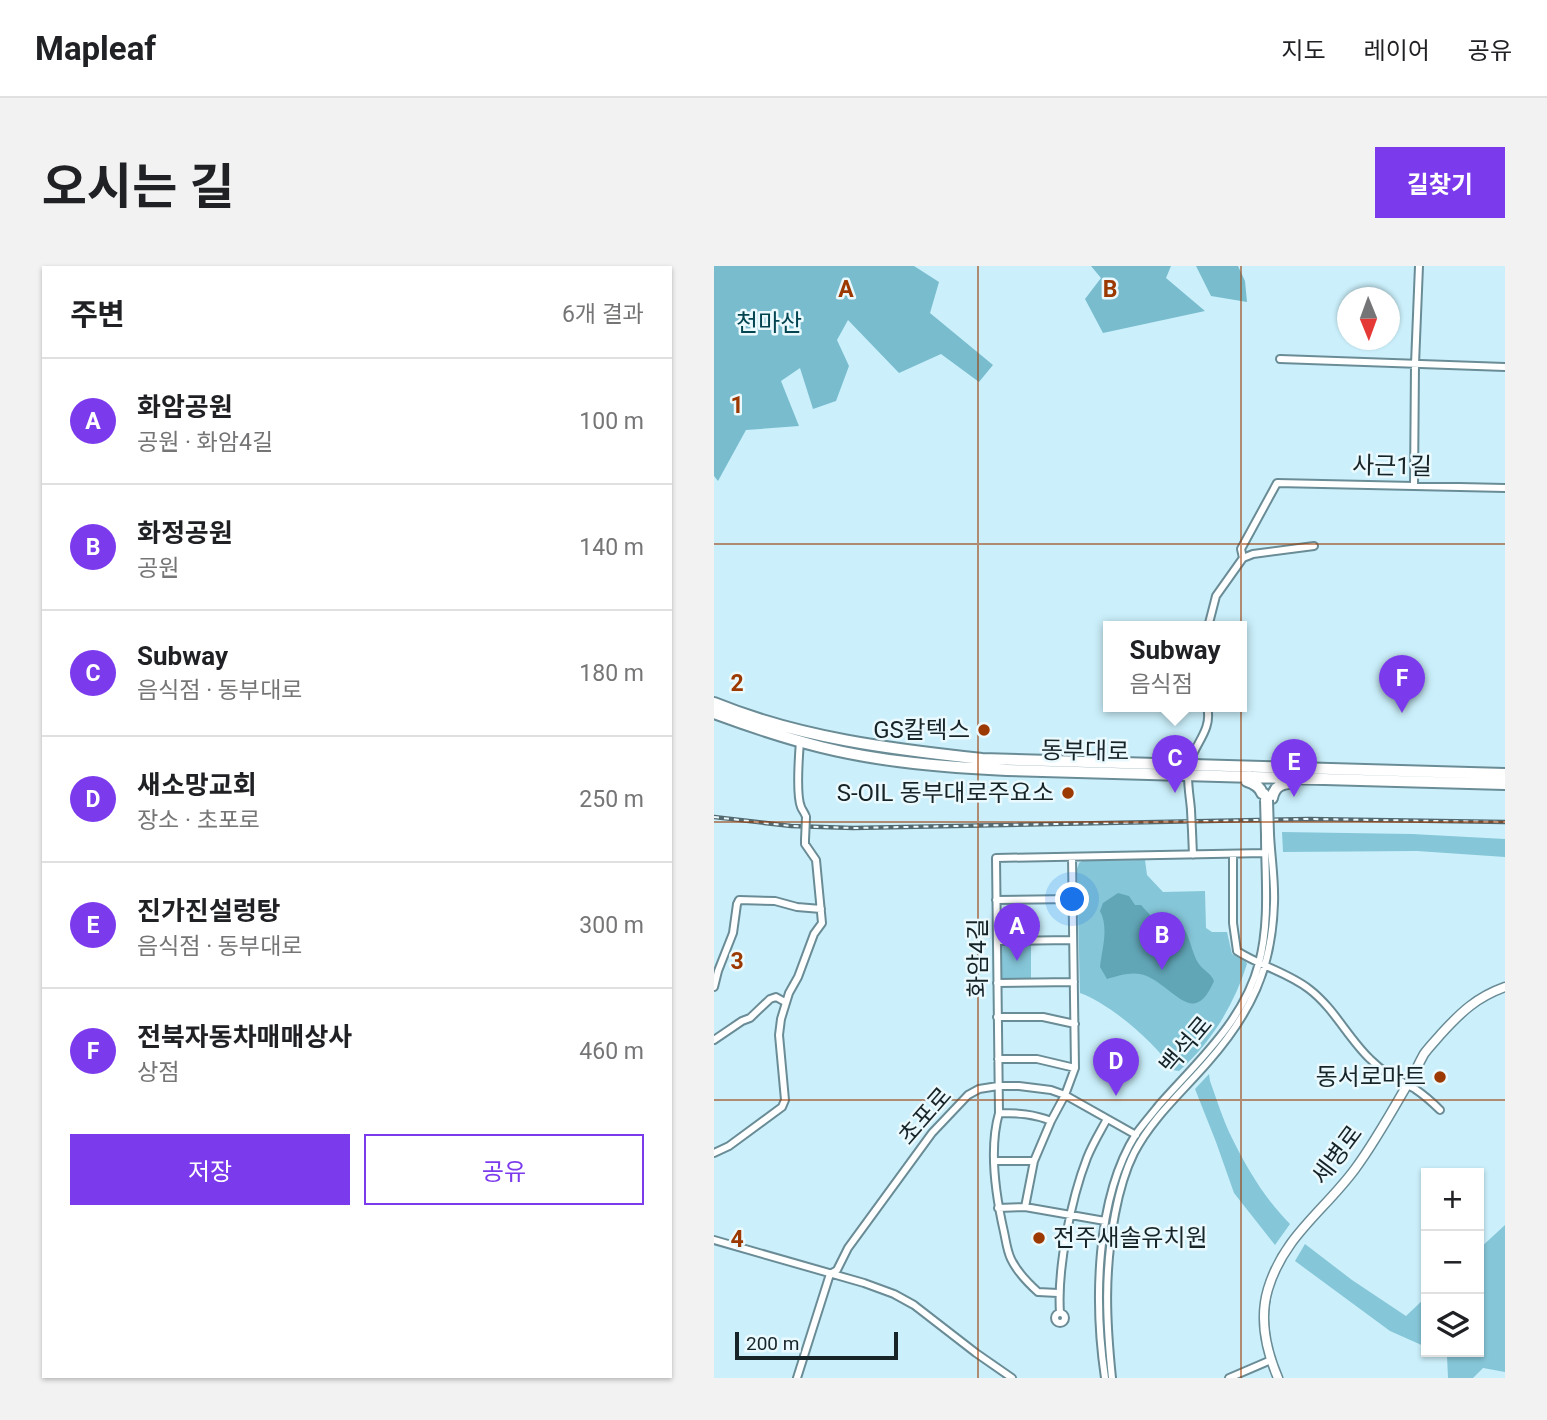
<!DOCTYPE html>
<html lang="ko">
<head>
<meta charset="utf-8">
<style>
	:root { --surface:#fff; --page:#f2f2f2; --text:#202124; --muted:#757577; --line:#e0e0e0; --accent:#7c3aed }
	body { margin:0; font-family:Roboto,"Noto Sans KR",sans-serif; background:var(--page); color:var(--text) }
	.controls { position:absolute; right:21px; bottom:21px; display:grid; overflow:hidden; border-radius:0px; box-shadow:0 2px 5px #0004 }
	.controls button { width:63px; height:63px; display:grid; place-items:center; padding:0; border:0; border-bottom:2px solid var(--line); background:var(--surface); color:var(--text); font:35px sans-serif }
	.compass { position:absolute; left:623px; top:21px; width:63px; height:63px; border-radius:50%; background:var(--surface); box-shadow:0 2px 5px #0004; rotate:179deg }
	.scale { position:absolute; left:21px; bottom:18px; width:163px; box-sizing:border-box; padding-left:7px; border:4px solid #162428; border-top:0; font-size:19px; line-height:24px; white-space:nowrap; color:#162428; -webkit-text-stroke:5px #eaf9fd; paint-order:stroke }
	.you { position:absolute; left:359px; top:634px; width:24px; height:24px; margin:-18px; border:5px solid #fff; border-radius:50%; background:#1a73e8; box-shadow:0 0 0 10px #1a73e833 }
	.badge { display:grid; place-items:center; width:46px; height:46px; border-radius:50%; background:var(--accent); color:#fff; font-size:23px; font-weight:700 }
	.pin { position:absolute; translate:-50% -58px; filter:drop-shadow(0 2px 4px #0008) }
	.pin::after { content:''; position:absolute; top:37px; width:24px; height:21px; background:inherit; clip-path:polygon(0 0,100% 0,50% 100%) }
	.popup { position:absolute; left:389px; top:355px; width:144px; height:91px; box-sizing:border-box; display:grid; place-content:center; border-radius:0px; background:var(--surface); filter:drop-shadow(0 2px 5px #0005); font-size:23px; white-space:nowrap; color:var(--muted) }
	.popup b { font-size:26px; color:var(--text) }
	.popup::after { content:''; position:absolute; left:50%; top:100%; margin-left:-14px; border:14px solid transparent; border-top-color:var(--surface) }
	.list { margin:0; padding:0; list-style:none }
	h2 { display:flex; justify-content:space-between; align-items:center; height:91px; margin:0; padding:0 28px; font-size:30px }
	h2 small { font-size:23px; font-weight:400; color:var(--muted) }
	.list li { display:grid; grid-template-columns:46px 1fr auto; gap:21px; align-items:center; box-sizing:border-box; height:126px; padding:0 28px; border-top:2px solid var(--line) }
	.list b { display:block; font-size:26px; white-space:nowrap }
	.list p { margin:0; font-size:23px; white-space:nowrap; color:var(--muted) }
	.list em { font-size:23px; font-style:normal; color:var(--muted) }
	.actions { display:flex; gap:14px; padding:21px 28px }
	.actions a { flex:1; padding:16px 0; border:2px solid var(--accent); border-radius:0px; text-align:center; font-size:24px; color:var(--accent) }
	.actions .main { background:var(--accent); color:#fff }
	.icon { flex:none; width:38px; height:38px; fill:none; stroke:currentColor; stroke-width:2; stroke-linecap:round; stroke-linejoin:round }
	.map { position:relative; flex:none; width:791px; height:1112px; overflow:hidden; border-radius:0px }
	header { display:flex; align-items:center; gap:42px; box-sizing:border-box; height:98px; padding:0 35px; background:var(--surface); border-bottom:2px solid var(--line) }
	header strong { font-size:33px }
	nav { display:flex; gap:38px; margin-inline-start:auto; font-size:24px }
	.intro { display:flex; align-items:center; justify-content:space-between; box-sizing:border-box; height:168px; padding:0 42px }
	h1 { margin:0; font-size:49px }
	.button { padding:18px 32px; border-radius:0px; background:var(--accent); color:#fff; font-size:24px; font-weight:700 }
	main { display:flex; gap:42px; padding:0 42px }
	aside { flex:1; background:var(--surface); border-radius:0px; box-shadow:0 2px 5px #0004 }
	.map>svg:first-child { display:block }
</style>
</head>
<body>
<header>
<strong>Mapleaf</strong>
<nav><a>지도</a><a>레이어</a><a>공유</a></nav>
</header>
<div class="intro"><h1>오시는 길</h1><a class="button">길찾기</a></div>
<main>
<aside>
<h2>주변<small>6개 결과</small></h2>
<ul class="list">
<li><span class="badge">A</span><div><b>화암공원</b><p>공원 · 화암4길</p></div><em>100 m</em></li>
<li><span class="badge">B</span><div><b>화정공원</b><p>공원</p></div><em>140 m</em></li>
<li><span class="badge">C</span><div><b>Subway</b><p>음식점 · 동부대로</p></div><em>180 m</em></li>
<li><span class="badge">D</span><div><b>새소망교회</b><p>장소 · 초포로</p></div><em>250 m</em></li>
<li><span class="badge">E</span><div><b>진가진설렁탕</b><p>음식점 · 동부대로</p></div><em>300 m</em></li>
<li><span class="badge">F</span><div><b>전북자동차매매상사</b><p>상점</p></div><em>460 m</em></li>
</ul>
<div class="actions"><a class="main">저장</a><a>공유</a></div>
</aside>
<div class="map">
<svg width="791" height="1112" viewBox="0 0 791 1112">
	<rect width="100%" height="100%" fill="#cbf0fb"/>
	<path fill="#85c6d8" d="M568,566L698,568L791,573V591L703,585L569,586Z
		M431,594L433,609L449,626L491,625L492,662L498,666H513L518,688L532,696L533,698C520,739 497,777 465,805L459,804C442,777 395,737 366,727L363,603L365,597L368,595Z
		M288,678H317V712L288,713Z
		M495,808L496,815C503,834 509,854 518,872C533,903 552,934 576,958L561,979L520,927L502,876L481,823Z
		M791,959V1106L769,1102L759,1112H734L733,1090L724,1086H765V983Z
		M591,978L638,1014L692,1050L712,1031V1081L676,1065L581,995Z"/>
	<path fill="#78bcce" d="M0,0H200L225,16L216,47L279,99L265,116L227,88L185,107L134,54L123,74L135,100L122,135L99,143L86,102L67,115L85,160L32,164L4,215L0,210Z
		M377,0H457L452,12L491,45L389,67L371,33L387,12Z
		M482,0H524L531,15L533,36L497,30Z"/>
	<path fill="#61a6b7" d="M404,627L415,630L421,639H427L437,650C443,651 449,650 454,651C476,655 475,684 485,698C490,705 497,707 500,715C478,766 458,715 426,708C416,706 403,710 393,713L386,701C388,683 395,662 386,645L389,637Z"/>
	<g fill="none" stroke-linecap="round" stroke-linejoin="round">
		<g stroke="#6a8c96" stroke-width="10">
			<path id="minor" d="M566,93L791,101
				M700,219L701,98L705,0
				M529,292L527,283L563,217L791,222
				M494,361L502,330L529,292L539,288L600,280
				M86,475C85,488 82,529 87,541C88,544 91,547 92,551
				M477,544C476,530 472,512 475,499C480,478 499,464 493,441
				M478,565L479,589
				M519,588V657L523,685C546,700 573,706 595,723C620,742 634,772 656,793C671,808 683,813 701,823C710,829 718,836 726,844
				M282,634L359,633
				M283,675L359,674
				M283,717L360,716
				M0,721L4,705L19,667L23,638L25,634L61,635L83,641L107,643
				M283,751H329L361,758
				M0,774L28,755L36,752L56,733L62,731L71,736
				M284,793H323L361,802
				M285,847C304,847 320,848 337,855
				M0,887L15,880L68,841L71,834L65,769L67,753L75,727L84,711L100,668L108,657L102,594L91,578V574
				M281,895H320
				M311,941L320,895L337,855L351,829L361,802L358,591
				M284,942L311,941L391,955
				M0,974L150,1017L180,1028L200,1039L262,1087L298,1112
				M116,1008L123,1004L134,982L218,867L254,829L265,823L284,820H305L337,824L351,829L422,869
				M344,1027L324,1026C313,1016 303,1006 297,993C293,985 292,975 290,966C282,931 275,882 285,847L282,592L551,587
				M346,1047C343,1003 357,933 373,892C378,879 386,866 393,853
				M341 1052a5 5 0 1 1 10 0a5 5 0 1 1-10 0Z
				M83,1112L116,1008
				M391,1112C380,1038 381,933 422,868C429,858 438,848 445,839C483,796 530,755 545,697C556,655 551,612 551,569
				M398,1112C392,1054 390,1006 401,948C405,927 411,905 420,887C438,852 469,825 494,796C537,747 558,703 560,637C561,614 557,591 556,568
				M515,1112L557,1094"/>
		</g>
		<g stroke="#6a8c96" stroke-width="11">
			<path id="tertiary" d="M564,1112C552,1084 545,1053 554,1023C570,970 610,945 641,903C659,879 677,847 692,821C699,810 704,799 710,788C715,781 722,774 727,768C747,746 763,731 791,721"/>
		</g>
		<g stroke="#6a8c96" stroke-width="14">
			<path id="primary" d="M0,437C86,472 176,483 268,493L791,508
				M0,447C35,460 71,472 107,481C167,496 232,501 293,504L791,518
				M534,510L533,515C539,517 546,521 548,527L550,528
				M555,531L558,532C560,522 565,518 575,517L576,514"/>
		</g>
		<use href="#minor" stroke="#fff" stroke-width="6"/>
		<use href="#tertiary" stroke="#fff" stroke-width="8"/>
		<use href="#primary" stroke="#fff" stroke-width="10"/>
		<g stroke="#53696f" stroke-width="4.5">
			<path id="rail" d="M0,551L77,560L139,562L595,553L791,556"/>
		</g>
		<use href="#rail" stroke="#eaf9fd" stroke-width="2" stroke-dasharray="5" stroke-linecap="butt"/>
		<g stroke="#6a8c96" stroke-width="10" stroke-linecap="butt">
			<path id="minor-bridge" d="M550,534L551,569
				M555,534L556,568
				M477,544L478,565
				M91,574L92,551"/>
		</g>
		<use href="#minor-bridge" stroke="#fff" stroke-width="6"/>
	</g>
	<path fill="none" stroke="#9c3900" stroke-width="2" stroke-opacity="0.55" d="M264,0V1112M527,0V1112M0,278H791M0,556H791M0,834H791"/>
	<g fill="#9c3900" stroke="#eaf9fd" stroke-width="2.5">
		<circle cx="270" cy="464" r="7"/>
		<circle cx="354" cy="527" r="7"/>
		<circle cx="726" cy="811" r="7"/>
		<circle cx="325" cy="972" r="7"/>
	</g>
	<g text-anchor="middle" stroke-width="5" stroke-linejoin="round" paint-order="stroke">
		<g font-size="24" fill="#034451" stroke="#eaf9fd">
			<text x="55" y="65">천마산</text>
		</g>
		<g font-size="24" fill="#162428" stroke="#eaf9fd">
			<text transform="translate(678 200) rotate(1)" y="8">사근1길</text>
			<text transform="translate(371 485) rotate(1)" y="8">동부대로</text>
			<text transform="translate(264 692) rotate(-90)" y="8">화암4길</text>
			<text transform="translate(472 779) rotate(-50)" y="8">백석로</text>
			<text transform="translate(211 850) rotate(-49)" y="8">초포로</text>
			<text transform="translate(623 889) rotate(-53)" y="8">세병로</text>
		</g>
		<g font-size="24" fill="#162428" stroke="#eaf9fd" text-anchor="end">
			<text x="256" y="472">GS칼텍스</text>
			<text x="340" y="535">S-OIL 동부대로주요소</text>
			<text x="712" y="819">동서로마트</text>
			<text x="339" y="980" text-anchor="start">전주새솔유치원</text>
		</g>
	</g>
	<g font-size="23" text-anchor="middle" font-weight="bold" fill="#9c3900" stroke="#eaf9fd" stroke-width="5" stroke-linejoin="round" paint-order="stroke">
		<text x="132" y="31">A</text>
		<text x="396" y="31">B</text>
		<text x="23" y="147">1</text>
		<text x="23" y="425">2</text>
		<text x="23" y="703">3</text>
		<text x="23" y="981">4</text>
	</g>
</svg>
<div class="controls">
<button>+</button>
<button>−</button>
<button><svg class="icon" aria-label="layers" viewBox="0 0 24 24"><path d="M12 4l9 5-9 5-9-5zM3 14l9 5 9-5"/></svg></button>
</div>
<svg class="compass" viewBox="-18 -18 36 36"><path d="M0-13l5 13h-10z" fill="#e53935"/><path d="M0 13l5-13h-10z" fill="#757577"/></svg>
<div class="scale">200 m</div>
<div class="you"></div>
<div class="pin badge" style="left:303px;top:695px">A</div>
<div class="pin badge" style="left:448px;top:704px">B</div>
<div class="pin badge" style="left:461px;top:527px">C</div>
<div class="popup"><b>Subway</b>음식점</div>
<div class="pin badge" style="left:402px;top:830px">D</div>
<div class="pin badge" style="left:580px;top:531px">E</div>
<div class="pin badge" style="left:688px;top:447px">F</div>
</div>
</main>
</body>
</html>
